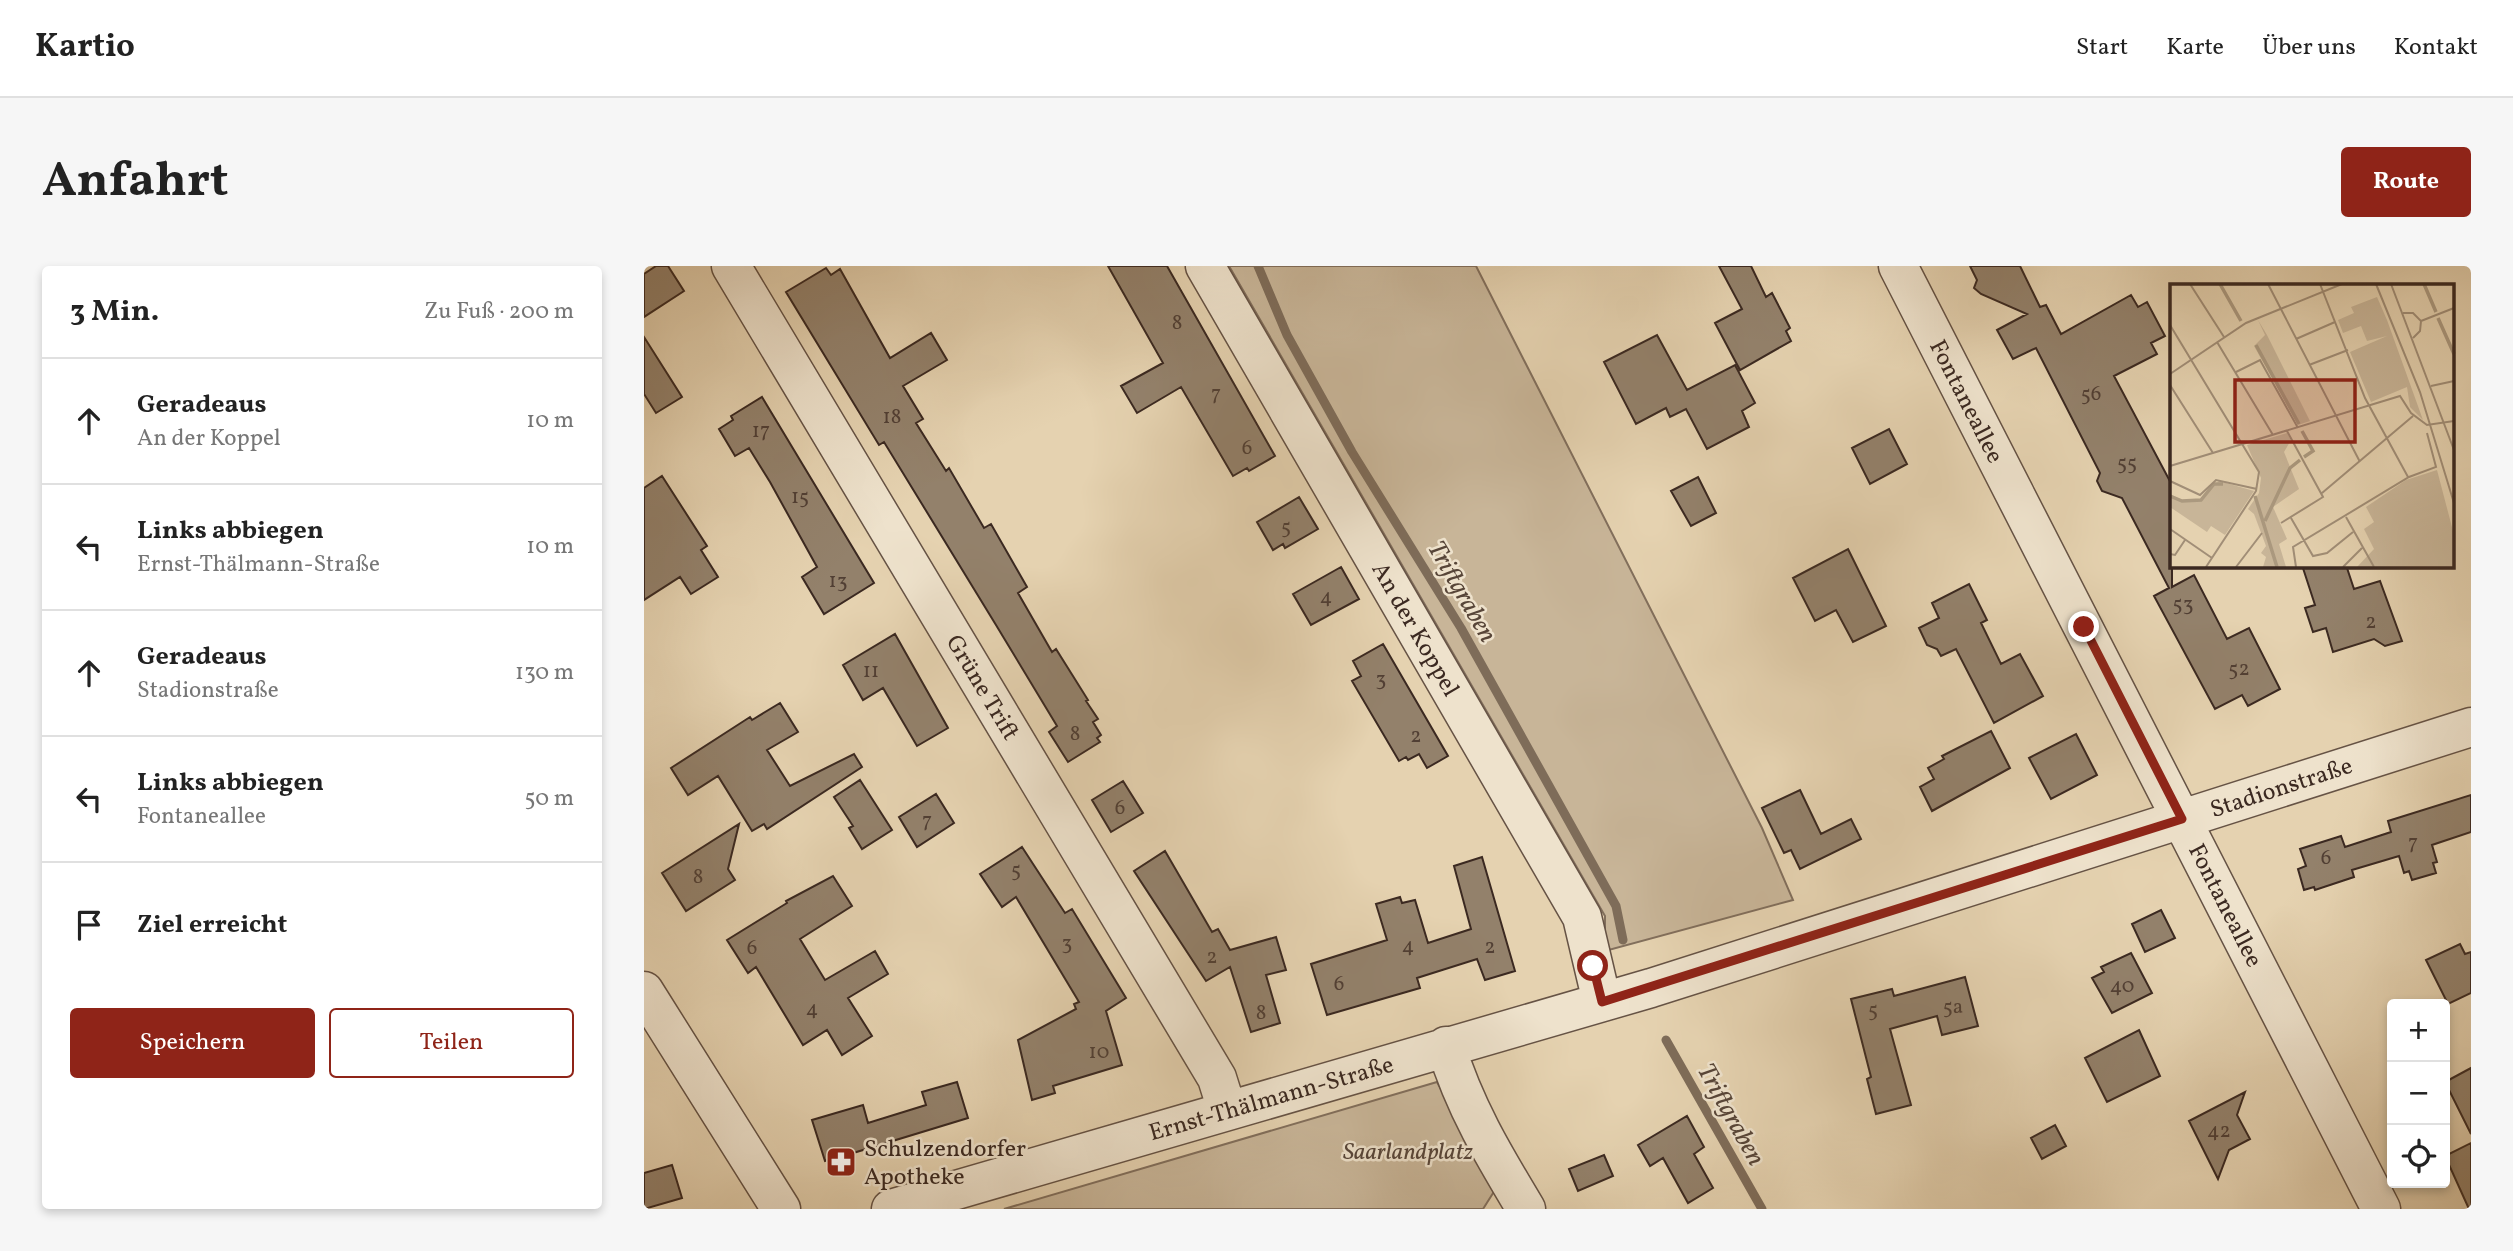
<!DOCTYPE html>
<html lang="de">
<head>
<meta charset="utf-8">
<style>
	:root { --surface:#fff; --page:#f6f6f6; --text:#222; --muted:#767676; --line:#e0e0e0; --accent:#8f2418 }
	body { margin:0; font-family:Vollkorn,serif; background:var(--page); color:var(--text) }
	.controls { position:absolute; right:21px; bottom:21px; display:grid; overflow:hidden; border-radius:7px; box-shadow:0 4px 10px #0003 }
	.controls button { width:63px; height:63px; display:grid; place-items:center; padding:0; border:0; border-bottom:2px solid var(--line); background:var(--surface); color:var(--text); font:35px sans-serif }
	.stop { position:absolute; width:21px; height:21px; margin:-16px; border:5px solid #8f2418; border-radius:50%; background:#fff }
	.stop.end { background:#8f2418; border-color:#fff; box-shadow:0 2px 7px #0008 }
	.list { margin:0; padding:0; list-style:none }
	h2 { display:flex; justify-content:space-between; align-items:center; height:91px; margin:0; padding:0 28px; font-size:30px }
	h2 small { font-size:23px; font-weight:400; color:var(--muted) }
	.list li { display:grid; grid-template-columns:46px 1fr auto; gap:21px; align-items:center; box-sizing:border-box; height:126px; padding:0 28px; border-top:2px solid var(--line) }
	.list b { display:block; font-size:26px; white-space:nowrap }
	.list p { margin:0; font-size:23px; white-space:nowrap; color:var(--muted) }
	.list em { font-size:23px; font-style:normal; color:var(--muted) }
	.actions { display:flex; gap:14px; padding:21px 28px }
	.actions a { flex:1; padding:16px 0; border:2px solid var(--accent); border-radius:7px; text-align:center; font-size:24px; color:var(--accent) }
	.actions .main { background:var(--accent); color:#fff }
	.icon { flex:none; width:38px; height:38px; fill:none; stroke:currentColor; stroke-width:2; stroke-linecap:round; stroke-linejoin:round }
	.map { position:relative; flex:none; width:1827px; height:943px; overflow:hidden; border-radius:7px }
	header { display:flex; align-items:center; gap:42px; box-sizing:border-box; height:98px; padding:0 35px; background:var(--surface); border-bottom:2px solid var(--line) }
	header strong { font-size:33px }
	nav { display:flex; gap:38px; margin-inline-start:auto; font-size:24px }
	.intro { display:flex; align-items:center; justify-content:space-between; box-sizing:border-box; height:168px; padding:0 42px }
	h1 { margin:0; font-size:49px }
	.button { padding:18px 32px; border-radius:7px; background:var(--accent); color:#fff; font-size:24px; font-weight:700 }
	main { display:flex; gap:42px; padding:0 42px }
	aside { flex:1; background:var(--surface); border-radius:7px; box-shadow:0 4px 10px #0003 }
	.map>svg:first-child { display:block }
</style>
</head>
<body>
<header>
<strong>Kartio</strong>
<nav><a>Start</a><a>Karte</a><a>Über uns</a><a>Kontakt</a></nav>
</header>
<div class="intro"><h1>Anfahrt</h1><a class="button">Route</a></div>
<main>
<aside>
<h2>3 Min.<small>Zu Fuß · 200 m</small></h2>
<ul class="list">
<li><svg class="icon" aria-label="ahead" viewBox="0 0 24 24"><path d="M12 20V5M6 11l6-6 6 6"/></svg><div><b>Geradeaus</b><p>An der Koppel</p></div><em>10 m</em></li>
<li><svg class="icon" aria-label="left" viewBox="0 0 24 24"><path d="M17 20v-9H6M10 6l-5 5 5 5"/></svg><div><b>Links abbiegen</b><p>Ernst-Thälmann-Straße</p></div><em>10 m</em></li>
<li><svg class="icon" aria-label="ahead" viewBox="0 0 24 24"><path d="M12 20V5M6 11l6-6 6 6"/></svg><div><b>Geradeaus</b><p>Stadionstraße</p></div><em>130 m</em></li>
<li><svg class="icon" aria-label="left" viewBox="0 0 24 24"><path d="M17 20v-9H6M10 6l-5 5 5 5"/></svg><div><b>Links abbiegen</b><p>Fontaneallee</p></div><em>50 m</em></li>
<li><svg class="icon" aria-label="arrive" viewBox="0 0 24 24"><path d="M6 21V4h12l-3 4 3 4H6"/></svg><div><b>Ziel erreicht</b></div></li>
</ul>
<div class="actions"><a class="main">Speichern</a><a>Teilen</a></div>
</aside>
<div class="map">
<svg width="1827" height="943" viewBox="0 0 1827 943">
	<rect width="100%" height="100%" fill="#e5d2b0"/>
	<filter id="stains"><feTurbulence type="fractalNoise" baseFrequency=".00286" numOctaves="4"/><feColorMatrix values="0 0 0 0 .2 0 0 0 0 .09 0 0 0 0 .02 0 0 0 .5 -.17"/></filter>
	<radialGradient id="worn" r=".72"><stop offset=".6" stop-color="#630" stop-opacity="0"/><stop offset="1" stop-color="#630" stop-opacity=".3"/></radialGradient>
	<path fill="#c8b598" stroke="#826f5c" stroke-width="2" d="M585,0H832L1118,562L1149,634L961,685V650Z
		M793,816L851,924L839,943H360Z"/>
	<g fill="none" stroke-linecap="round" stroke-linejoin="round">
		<path stroke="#7e6c59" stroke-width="9" d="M614,0L643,69L708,186L817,362L972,640L979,674
			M1022,774L1118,943"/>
	</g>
	<path fill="#93816b" stroke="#3b2921" stroke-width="2" d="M12,0H24L40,25L0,51V8Z
		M464,0H523L631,190L605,205L603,202L589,210L537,121L493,147L477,120L519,97Z
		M1075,0H1107L1122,31L1128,27L1146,62L1142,65L1147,75L1096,104L1071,57L1098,43Z
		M1326,0H1376L1396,41L1402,39L1417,68L1487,29L1494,41L1503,36L1521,70L1507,77L1513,88L1470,110L1528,219V321L1550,309L1583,373L1605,362L1636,423L1604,440L1598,429L1571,443L1510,330L1525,322L1478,232L1458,225L1453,215L1456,207L1392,82L1369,93L1353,64L1383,48L1337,28L1330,22L1333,14Z
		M182,2L187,9L196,3L246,92L287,67L303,94L259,120L279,153L272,157L302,205L305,202L340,262L347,258L383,321L374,327L408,386L412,383L444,434L442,435L454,453L449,456L457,469L453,472L456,476L424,496L405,466L413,460L352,359L240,176L235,179L142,26Z
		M1013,69L1043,124L1091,99L1111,137L1098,145L1105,161L1063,183L1042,143L1026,151L1022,142L992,158L960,96Z
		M0,71L38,131L12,147L0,128Z
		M118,131L230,317L180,348L158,311L173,301L126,216L105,182L91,190L75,163L89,154L87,150Z
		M1245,163L1263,198L1226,218L1208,182Z
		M18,210L63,280L57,284L74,311L47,328L36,311L0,334V222Z
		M1054,211L1072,247L1047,260L1027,225Z
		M655,231L674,263L641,282L639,278L629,284L613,256Z
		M1204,283L1242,360L1209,376L1192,344L1171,355L1149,312Z
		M1658,299H1702L1710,323L1736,315L1758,375L1741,380L1730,373L1689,386L1682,362L1669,366L1661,342L1671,339Z
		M697,301L715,333L667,359L649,328Z
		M1325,318L1343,354L1337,357L1357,398L1376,388L1399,430L1350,457L1312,383L1297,390L1293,383L1283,379L1275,362L1295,352L1288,337Z
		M251,368L304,462L273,480L239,422L219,434L199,399Z
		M739,378L804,490L783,502L775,488L764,494L762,491L755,495L708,415L717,410L709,395Z
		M136,437L154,466L123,484L146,520L210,488L218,501L123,563L120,558L108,565L74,510L44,529L27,502L106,451L108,454Z
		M1347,465L1366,502L1288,545L1276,521L1290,513L1284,502L1300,493L1298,490Z
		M1432,468L1453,509L1407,533L1385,492Z
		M216,514L248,564L218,583L205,562L209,560L190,531Z
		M479,515L499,547L467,566L448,534Z
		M1156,524L1177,568L1207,553L1217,573L1156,603L1147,584L1140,587L1118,542Z
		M292,528L310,557L273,581L255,551Z
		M1827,529V566L1788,579L1793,596L1789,597L1792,607L1768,614L1765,605L1760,607L1755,590L1708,604L1710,611L1671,624L1670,621L1660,624L1654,603L1662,600L1656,583L1697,570L1701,581L1747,566L1744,555Z
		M95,558L84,603L91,614L42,645L18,607Z
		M378,581L421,647L428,643L482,732L462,745L478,799L409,820L411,827L388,834L374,774L432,743L430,738L435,736L372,631L358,641L336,608Z
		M521,585L568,666L574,663L586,684L632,671L642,704L622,709L636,757L607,766L586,701L562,715L490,605Z
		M838,591L871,705L841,714L833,693L773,712L776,722L683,749L667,698L743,674L732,638L756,631L758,637L771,634L784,677L827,663L810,600Z
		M189,610L208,640L156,673L181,714L231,685L244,708L204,732L228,770L198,789L183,764L159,779L112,701L104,707L83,674L143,637L142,635Z
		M1517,644L1531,672L1501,686L1488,658Z
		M1816,678L1821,688L1827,686V727L1804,738L1782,694Z
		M1487,687L1508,727L1468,747L1448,712L1460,706L1457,701Z
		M1321,711L1334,760L1298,769L1293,750L1246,763L1267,839L1232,848L1223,813L1227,811L1207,733L1248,723L1250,730Z
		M1495,764L1516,810L1463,836L1441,792Z
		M1827,802V868L1801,816Z
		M313,816L324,852L206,888L208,895L186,902L184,894L181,895L168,854L219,839L224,857L282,839L278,826Z
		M1601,826L1593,849L1606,873L1585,884L1574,913L1545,855Z
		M1043,850L1060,881L1050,888L1069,922L1044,937L1019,892L1006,900L994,879Z
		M1411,859L1422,880L1398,893L1387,872Z
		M1827,877V943H1825L1801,890Z
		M960,889L969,910L934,925L925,903Z
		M28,899L38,932L0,943V907Z"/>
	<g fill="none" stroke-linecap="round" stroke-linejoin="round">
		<g stroke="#665345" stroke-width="41">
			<path id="minor" d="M87,0L573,812L583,844
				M561,0L938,651L958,736
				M1254,0L1737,943
				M0,725L137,943
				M802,780C820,840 850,890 882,943
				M247,943L1007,722L1827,461"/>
		</g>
		<use href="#minor" stroke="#eee2cc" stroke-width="38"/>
	</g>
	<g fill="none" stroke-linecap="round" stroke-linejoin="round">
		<path stroke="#8f2418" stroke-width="9" d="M949,700L958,736L1538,553L1440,361"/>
	</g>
	<defs>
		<g id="pharmacy-square" transform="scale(1.575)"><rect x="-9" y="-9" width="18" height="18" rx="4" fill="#8f2418" stroke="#eee2cc"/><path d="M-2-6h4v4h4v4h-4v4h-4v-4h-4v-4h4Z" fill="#fff"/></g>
	</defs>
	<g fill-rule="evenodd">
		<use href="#pharmacy-square" x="197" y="896"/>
	</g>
	<g text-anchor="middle" stroke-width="5" stroke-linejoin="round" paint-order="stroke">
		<g font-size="21" fill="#513f34">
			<text x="533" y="63">8</text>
			<text x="572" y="134">7</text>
			<text x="1447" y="134">56</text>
			<text x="248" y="157">18</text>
			<text x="117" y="171">17</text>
			<text x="603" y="188">6</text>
			<text x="1483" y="203">55</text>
			<text x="156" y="237">15</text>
			<text x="642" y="267">5</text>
			<text x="194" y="321">13</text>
			<text x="682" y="337">4</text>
			<text x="1539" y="344">53</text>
			<text x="1727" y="362">2</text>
			<text x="1595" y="409">52</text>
			<text x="227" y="411">11</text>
			<text x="737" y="419">3</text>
			<text x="431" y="474">8</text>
			<text x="772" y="476">2</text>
			<text x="476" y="548">6</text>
			<text x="283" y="561">7</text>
			<text x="1769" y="583">7</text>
			<text x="1682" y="598">6</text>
			<text x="372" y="610">5</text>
			<text x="54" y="617">8</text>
			<text x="423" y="683">3</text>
			<text x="764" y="686">4</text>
			<text x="846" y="687">2</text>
			<text x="108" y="688">6</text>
			<text x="568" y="697">2</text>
			<text x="695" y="724">6</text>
			<text x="1478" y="726">40</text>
			<text x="1309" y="747">5a</text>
			<text x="168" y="749">4</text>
			<text x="1229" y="750">5</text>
			<text x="617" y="753">8</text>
			<text x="455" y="792">10</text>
			<text x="1575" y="871">42</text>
		</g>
		<g font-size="24" fill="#3b2921" stroke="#eee2cc">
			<text transform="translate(1323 135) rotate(63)" y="8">Fontaneallee</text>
			<text transform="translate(772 363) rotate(60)" y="8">An der Koppel</text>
			<text transform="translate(339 421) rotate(59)" y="8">Grüne Trift</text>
			<text transform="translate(1637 521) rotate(-18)" y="8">Stadionstraße</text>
			<text transform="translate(1582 639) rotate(63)" y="8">Fontaneallee</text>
			<text transform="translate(627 832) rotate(-16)" y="8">Ernst-Thälmann-Straße</text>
		</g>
		<g font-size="24" fill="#3b2921" stroke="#eee2cc" text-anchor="start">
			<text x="220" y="890">Schulzendorfer<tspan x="220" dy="28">Apotheke</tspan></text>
		</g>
		<g font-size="24" font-style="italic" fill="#574539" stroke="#eee2cc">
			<text x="764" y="893">Saarlandplatz</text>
		</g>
		<g font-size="26" font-style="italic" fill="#574538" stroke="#eee2cc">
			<text transform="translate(819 325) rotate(60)" y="9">Triftgraben</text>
			<text transform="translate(1088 848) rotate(61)" y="9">Triftgraben</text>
		</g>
	</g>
	<g transform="translate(1526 18)">
		<rect width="284" height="284" fill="#e5d2b0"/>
		<path d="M207,13L217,36L253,136L240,123L237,103L201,118L180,68L217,52L197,57L191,42L173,49L168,36L184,29L181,23ZM88,36L97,51L140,137L128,141L84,62L95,51ZM117,149L121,156L114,168L129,205L103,223L117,255L109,260L116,283H108L97,249L106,283H93L96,273L91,269L96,262L84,230L78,225L89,209L91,194L77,161ZM267,186L283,247V283H187L204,265L194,245L204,238L196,223L236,196ZM49,197L84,207L55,251L41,242L37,248L0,223V210L12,216L30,215Z" fill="#c8b598"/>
		<path fill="none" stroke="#ab997f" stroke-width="3.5" d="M50,0L71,37M254,0L266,28M268,34L284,70M86,61L129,140M132,147L143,167L134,173M0,212L12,217L31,216L44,200H53M85,212L107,283M95,237L120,184L130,176"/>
		<path fill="none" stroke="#a18e77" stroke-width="2" d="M20,0L54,53M98,0L190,178M150,0L195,114L238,193M206,0L250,108L284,219M221,0L284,166M233,29H243L251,37L250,47L243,54M251,37L284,24M0,41L89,188L86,207L36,283M126,55L165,38M47,58L103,151M139,81L178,66M66,88L90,76L128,144M0,90L76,39L172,0M0,101L43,169M261,102L284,97M0,182L230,112L241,129L257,141L284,137M0,197L30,211L46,196L87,205M152,209L243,132M176,233L204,283M121,234L143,272L157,269L183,248M111,239L153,213L117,147M0,245L42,274M0,270L5,271L15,256M66,283L92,249M126,283L123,263L239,193L266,183L257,149M173,283L192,264"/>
		<path fill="#8f2418" fill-opacity="0.15" stroke="#8f2418" stroke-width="3.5" d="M65,96H185V158H65Z"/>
		<rect width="284" height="284" fill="none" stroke="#3b2921" stroke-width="3.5"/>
	</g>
	<rect width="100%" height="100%" filter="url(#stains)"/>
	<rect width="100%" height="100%" fill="url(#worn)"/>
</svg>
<div class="controls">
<button>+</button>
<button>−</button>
<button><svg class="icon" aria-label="locate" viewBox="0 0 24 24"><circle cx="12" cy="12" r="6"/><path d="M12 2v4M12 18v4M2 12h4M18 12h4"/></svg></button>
</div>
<div class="stop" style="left:949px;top:700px"></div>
<div class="stop end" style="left:1440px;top:361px"></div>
</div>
</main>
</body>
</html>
